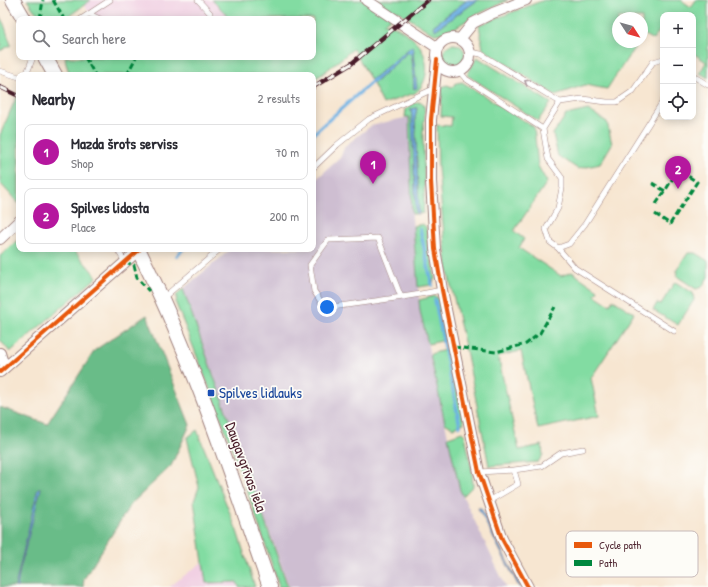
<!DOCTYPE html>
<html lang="en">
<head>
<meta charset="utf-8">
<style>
	:root { --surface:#fff; --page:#f2f2f3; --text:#2b2b33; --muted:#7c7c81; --line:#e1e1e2; --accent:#b5179e }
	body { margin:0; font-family:"Patrick Hand",sans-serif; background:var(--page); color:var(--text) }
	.controls { position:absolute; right:12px; top:12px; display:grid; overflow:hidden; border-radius:8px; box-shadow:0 2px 10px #0003 }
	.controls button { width:36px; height:36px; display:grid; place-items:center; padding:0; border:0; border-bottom:1px solid var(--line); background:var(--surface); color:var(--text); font:20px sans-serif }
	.compass { position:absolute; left:612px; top:12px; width:36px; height:36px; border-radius:50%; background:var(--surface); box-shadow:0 2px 10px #0003; rotate:126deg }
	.you { position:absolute; left:327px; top:307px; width:14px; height:14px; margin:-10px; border:3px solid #fff; border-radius:50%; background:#1a73e8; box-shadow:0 0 0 6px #1a73e833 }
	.badge { display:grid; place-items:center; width:26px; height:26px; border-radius:50%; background:var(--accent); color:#fff; font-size:13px; font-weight:700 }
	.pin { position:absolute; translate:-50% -33px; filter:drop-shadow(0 1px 2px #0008) }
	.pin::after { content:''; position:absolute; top:21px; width:14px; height:12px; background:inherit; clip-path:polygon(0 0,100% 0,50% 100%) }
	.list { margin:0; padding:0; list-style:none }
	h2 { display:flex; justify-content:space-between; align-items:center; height:52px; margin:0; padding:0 16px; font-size:17px }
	h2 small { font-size:13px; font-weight:400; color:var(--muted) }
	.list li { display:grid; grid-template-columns:26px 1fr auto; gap:12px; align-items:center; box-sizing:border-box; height:56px; margin:0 8px 8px; padding:0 8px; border:1px solid var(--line); border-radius:8px }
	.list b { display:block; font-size:15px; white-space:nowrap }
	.list p { margin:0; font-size:13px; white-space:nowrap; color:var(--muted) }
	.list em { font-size:13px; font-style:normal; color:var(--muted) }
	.icon { flex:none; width:22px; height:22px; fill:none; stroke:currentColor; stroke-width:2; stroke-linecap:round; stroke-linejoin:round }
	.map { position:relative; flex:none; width:708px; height:587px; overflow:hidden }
	.search { position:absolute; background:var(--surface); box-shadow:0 2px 10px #0003; left:16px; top:16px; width:300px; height:44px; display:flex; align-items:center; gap:10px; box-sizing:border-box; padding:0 14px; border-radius:8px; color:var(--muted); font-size:15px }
	.panel { position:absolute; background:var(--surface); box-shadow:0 2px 10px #0003; left:16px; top:72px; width:300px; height:180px; border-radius:8px }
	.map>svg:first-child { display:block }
</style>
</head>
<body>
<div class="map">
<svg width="708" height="587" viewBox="0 0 708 587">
	<rect width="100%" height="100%" fill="#fdfcf7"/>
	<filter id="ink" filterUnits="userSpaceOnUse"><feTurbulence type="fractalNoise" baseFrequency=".025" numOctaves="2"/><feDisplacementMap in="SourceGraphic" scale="8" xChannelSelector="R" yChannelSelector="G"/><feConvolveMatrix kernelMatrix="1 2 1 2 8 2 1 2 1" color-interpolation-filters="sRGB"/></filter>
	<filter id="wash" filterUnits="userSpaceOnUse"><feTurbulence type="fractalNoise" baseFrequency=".012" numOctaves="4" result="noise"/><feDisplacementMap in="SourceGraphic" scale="16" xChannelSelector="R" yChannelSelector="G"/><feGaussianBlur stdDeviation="0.9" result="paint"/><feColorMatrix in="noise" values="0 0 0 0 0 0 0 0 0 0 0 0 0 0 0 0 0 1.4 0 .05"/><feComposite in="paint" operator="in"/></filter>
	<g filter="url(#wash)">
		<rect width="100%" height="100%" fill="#f7e6d1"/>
		<path fill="#f1d0e3" d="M91,0H212L226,14L228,19H93L84,5Z
			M225,545L241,587H169Z"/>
		<path fill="#cebed1" d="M409,117L412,218L420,311L460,490L506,587H289L183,289L231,249H313V182L340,158L345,146L372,125Z"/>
		<path fill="#82dca2" stroke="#667e66" d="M27,0H91L65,19H47L42,17L34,10Z
			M212,0H467L433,26L435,30L478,0H508L474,16L448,32L435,34L430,32L398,11L383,24C386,24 389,24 392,25C400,28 417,40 421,48C429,62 429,83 415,93L383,104L373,84L408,52L412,55L414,89L413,53L414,51L412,47L371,80L353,49L321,75L313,79V75H70L66,64L65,57H170L176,59L180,57H313V19H228L226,14Z
			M544,0H681L691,7L696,0H708V78L700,73L706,62L693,53V15H663V32L660,30L653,40L643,34L642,35V18H618V42H638L607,89L585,85L555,95L483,49L479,25Z
			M0,17L4,24L11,45L0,51V46L2,45L0,42Z
			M443 55a11 11 0 1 1 22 0a11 11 0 1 1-22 0Z
			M477,57L551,103L538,121L467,75Z
			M462,82L534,127L538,166L547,182L514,231L524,239L519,248L561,276L572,272L598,290L595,295L610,305L613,300L634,313L591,378L599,416L538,429L521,351L498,356L519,450L542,445L543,455L538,462L489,466L467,355L447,268L438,168L437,125L451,126L452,117L441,116L442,87L447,85L452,87L456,83Z
			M16,98L19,99V204L0,183V135Z
			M418,102L423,103C427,113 423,124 423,134C423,161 426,187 423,213L419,214L415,118L417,108L411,109L412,118L416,214H412L409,117H405L406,109L410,105Z
			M588,110L607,122L612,144L600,164L578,169L558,156L553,134L566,115Z
			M423,224L426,227L435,278L432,285L418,287L413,226Z
			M19,239V249H73L97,277L10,352L0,340V256Z
			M688,253H695L708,261V277L702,287L696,289L678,277L676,271Z
			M675,282L693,293L694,300L678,325L653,310L657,303L661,304Z
			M183,289L288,587H279C249,491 214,397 176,304L177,294Z
			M434,296L439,298L446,340L428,344L420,311L419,300Z
			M445,350L450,353L464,423L453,428L445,423L430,354Z
			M197,430L237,531L255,587H239L237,582L206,583L194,501L199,487L187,438Z
			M462,432L465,435L472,471L473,486L463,496L460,490L448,437Z"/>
		<path fill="#69bc88" stroke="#5a6e5a" d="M147,315L190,425L171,466L131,504L84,579L83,587H0V407L47,424L95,350Z"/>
		<path fill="#6db1e3" stroke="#5c6887" d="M467,0H478L435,30L433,26Z
			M412,46L414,51L413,53L417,88L414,89L412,55L408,52L373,84L371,80Z
			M417,108L415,118L419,214H416L412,118L411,109Z
			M38,488H41L20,569L17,587H15Z
			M478,508H481L508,563L521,587H519Z"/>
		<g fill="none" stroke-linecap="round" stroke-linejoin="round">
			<path stroke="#6db1e3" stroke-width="3.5" d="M313,134L375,79
				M420,229L432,285
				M177,256L183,249
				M435,300L460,426"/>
		</g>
	</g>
	<g filter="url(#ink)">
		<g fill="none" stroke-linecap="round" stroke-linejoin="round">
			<g stroke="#a0827e" stroke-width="6">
				<path id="service" d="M198,0L210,13V19
					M89,14L100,19
					M81,19L110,0
					M470,52L481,54L560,102L582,99L607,102H617L633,91L653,62L663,59
					M0,71L19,77
					M459,71L466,79L543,129
					M23,75L27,73L33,57
					M693,76L708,85
					M560,102L543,129L548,159L562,178V188L558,208L546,229L550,242L558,248L569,244L585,224L663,101
					M313,168L337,145L369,119L433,89
					M558,248L575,268L674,331
					M117,249L125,262
					M401,297L378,238L328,240L310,265L314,291L325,308C364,302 404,298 442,290
					M163,298L220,249
					M479,472L514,470L542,466L561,453L583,449
					M489,501L518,484L514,470"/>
			</g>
			<g stroke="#a0827e" stroke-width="12">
				<path id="minor" d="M366,0L438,48
					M436 55a17 17 0 1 1 34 0a17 17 0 1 1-34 0Z
					M460,39L473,23L493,13L526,0
					M437,60L431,120V181L435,249L442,290L479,472L502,539L528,587
					M0,239L19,221
					M0,353L2,360L7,366
					M0,372L139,250"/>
			</g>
			<g stroke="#a0827e" stroke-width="16">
				<path id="secondary" d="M13,0L24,19
					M45,57L55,75
					M138,249C193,357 230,473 270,587"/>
			</g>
			<use href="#service" stroke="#fff" stroke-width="5"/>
			<use href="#minor" stroke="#fff" stroke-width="10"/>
			<use href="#secondary" stroke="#fff" stroke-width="14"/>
			<g stroke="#4a1f2b" stroke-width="4.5">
				<path id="rail" d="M0,87L19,96
					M313,87L351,64L428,0"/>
			</g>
			<use href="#rail" stroke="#fdfcf7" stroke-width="3" stroke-dasharray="9" stroke-linecap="butt"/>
			<path stroke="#00873e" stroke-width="3" stroke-dasharray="6 3" stroke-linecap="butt" d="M53,0L64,19
				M40,19L43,0
				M85,57L95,75
				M127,75L136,57
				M652,183L665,191L673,178
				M656,204L665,191
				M655,214L670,224L697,182L682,172
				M125,262L134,265L137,278L149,291
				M454,347L496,352L526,344L540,333L555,307"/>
			<g stroke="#fdfcf7" stroke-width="6">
				<path id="cycleway" d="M437,60L431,120V181L435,249L442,290L479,472L502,539L528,587
					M0,372L139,250"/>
			</g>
			<use href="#cycleway" stroke="#e8590c" stroke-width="4"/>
		</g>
		<defs><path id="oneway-chevron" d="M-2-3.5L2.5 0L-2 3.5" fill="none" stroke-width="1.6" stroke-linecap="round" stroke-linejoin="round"/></defs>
		<use stroke="#ae9aa0" href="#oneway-chevron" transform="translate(527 82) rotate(-148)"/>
	</g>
	<rect fill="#1a4fb4" stroke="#fdfcf7" stroke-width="1.5" x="207" y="389" width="8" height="8" rx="2"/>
	<g text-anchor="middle" stroke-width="3.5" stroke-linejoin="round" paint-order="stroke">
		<g font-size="15" fill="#164399" stroke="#fdfcf7" text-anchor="start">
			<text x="219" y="398">Spilves lidlauks</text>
		</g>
		<g font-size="15" fill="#4a1f2b" stroke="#fdfcf7">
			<text transform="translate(246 467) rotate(70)" y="5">Daugavgrīvas iela</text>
		</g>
	</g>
	<rect x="566" y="531" width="132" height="46" rx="6" fill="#fdfcf7" stroke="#c7baba" stroke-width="1"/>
	<rect x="574" y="542" width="18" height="6" fill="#e8590c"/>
	<rect x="574" y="560" width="18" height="6" fill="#00873e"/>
	<g font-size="11" fill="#4a1f2b">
		<text x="599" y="549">Cycle path</text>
		<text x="599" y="567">Path</text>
	</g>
</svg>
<div class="controls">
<button>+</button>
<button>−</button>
<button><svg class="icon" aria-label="locate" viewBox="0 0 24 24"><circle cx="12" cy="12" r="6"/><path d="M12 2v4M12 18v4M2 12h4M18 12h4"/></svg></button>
</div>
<svg class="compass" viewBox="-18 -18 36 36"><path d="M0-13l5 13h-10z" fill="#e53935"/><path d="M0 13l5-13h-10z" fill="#7c7c81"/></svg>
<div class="you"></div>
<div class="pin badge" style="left:373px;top:184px">1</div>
<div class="pin badge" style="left:678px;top:189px">2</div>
<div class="search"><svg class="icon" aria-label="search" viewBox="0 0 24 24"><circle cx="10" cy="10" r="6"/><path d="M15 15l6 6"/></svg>Search here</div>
<section class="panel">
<h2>Nearby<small>2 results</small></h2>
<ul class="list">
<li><span class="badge">1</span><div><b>Mazda šrots serviss</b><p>Shop</p></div><em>70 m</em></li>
<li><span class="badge">2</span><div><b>Spilves lidosta</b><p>Place</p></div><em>200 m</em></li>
</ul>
</section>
</div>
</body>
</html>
